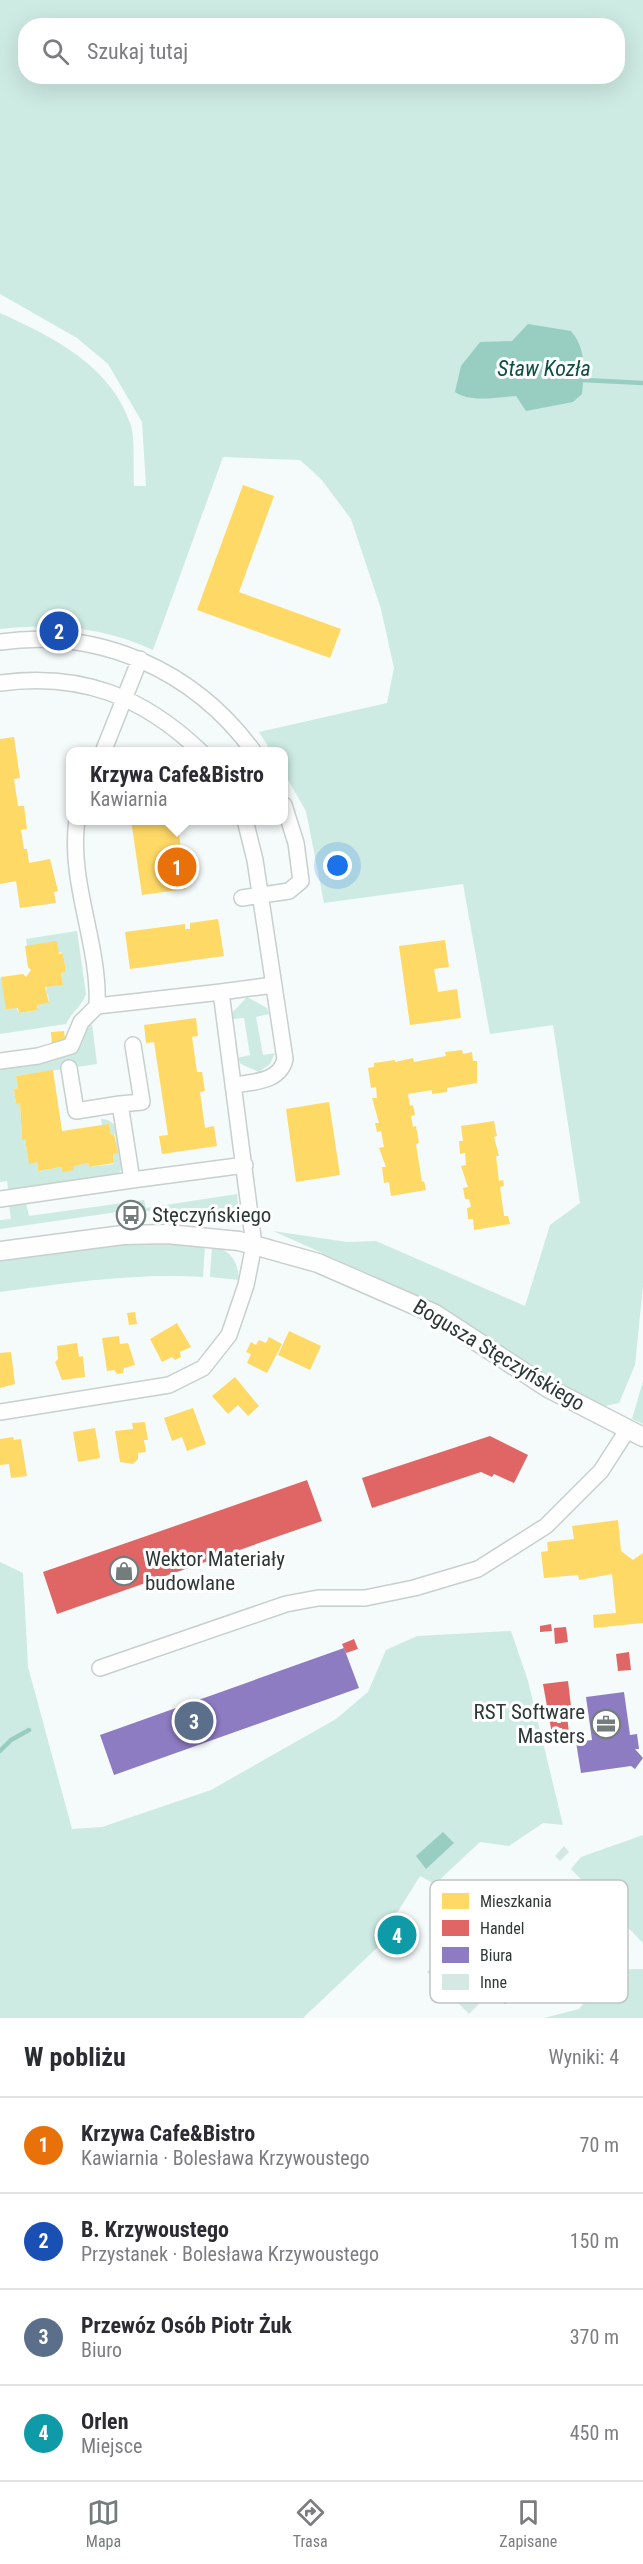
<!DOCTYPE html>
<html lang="pl">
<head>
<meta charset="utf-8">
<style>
	:root { --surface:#fff; --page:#f2f2f3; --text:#2b2b33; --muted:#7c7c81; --line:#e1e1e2; --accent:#737d7b }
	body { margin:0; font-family:"Roboto Condensed",sans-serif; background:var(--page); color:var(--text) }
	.you { position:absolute; left:338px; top:866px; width:21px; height:21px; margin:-15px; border:4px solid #fff; border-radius:50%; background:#1a73e8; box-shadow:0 0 0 9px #1a73e833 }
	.badge { display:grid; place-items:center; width:39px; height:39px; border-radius:50%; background:var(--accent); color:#fff; font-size:20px; font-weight:700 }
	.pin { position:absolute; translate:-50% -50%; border:3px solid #fff; box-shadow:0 2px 6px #0006 }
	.popup { position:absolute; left:66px; top:747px; width:222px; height:78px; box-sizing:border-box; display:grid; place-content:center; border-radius:12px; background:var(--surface); filter:drop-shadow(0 2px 4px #0005); font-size:20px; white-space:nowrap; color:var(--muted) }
	.popup b { font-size:22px; color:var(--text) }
	.popup::after { content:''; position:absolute; left:50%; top:100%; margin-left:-12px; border:12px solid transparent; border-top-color:var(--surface) }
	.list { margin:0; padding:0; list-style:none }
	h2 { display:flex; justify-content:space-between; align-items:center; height:78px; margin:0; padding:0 24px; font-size:26px }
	h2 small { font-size:20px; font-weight:400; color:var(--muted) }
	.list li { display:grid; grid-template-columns:39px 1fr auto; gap:18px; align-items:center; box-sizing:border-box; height:96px; padding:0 24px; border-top:2px solid var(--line) }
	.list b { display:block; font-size:22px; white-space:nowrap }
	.list p { margin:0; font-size:20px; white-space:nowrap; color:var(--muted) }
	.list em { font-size:20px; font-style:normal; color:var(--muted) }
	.icon { flex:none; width:33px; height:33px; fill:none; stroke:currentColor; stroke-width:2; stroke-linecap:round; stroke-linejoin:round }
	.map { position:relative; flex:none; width:643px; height:2018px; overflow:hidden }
	.search { position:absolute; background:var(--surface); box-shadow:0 6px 24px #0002; left:18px; right:18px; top:18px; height:66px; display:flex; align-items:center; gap:15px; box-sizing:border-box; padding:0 21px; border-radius:24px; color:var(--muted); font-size:22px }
	.sheet { height:462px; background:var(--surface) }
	nav { display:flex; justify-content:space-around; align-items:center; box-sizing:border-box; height:84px; border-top:2px solid var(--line); background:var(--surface); font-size:16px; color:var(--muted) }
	nav a { display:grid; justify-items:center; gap:3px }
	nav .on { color:var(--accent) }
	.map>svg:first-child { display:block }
</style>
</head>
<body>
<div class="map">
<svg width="643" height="2018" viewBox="0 0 643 2018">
	<rect width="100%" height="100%" fill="#f5fbfa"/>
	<path fill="#cdeae3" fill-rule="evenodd" d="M0,0H643V1286L635,1365L619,1403L605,1406L564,1388L434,1303L273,1231L347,1242L376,1241L525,1306L550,1225L580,1203L553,1025L490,1034L463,884L324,903L306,811L284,773V752L271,751L259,732L387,703L394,668L381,609L351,519L321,479L300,460L223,457L153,650C105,627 52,623 0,629V313C53,337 112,366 131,426C135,438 133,470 134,486H146L142,422L108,364L77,338L0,294ZM26,26H618V76H26Z
		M77,931L86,994C82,1006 71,1013 66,1024L0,1034V977L19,1013L38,1010L37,1005L49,1003L48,994H46L47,985H63L61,973L66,972L63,953L27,946L26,939Z
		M247,997L267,1008L269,1014L256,1017L263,1055L275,1053L270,1064L259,1072L241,1064L237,1058L250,1055L244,1018L232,1019L231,1014Z
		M92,1024L97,1064L16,1076L18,1088L14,1089L16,1103H20L22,1139H25L29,1163L37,1162L38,1171L62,1167V1171L74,1166L88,1163L89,1167L114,1164L113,1154L117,1153L115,1134L111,1135L109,1125H102L101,1119C124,1118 132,1165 116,1176L9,1194L7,1181L0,1182V1067C14,1064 67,1060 76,1052C86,1044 82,1030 92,1024Z
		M237,1194L239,1214L234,1219L146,1211L145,1208L0,1229V1220L11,1219L9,1205L26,1203L29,1216L144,1200L146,1208Z
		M164,1242L205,1245L203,1277C134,1273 68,1283 0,1292V1259L114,1244Z
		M212,1246C231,1250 238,1261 239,1280L210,1277Z
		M643,1381V1424L632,1419Z
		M0,1562L23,1573L28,1667L72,1829L102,1827L211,1790L336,1719L368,1692L386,1650L417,1636L511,1631L528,1681L563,1825L543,1823L509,1846L480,1842L435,1884L420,1876L397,1913L374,1936L381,1944L303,2018H0Z
		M643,1835V1943L571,1869L581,1857Z
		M631,1969H643V2018H544L579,2009L603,1979Z"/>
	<path fill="#98cec1" d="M528,324L571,331C587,350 584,371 582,394L573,402L526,411L516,396C496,397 472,403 455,392L461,366L480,342L512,341Z
		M443,1832L454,1843L426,1869L416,1856Z"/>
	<path fill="#ffd966" d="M243,485L274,496L239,592L341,629L330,658L197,610Z
		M14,737L20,778L14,779L18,806H24L27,829L21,830L24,849H27L29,863L50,859L58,891L54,892L56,903L20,908L16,881L0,884V739Z
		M131,820H177L181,848L175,849L176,854L181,853L186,889L142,895Z
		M218,919L224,956L130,969L125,932L185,924V929H190V923Z
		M445,940L449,967L434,969L438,992L457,989L461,1018L410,1025L399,946Z
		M57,941L59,954L63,953L66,972L61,973L63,985L45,987L49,1003L37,1005L38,1010L19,1013L18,1008L6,1009L1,977L23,974L26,977L31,970L28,967L25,946Z
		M196,1018L198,1036L192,1037L197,1072H202L205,1091L200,1092L205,1128L214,1126L217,1146L162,1154L159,1136L168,1135L154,1042L146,1043L144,1025Z
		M64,1031L66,1044L52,1045L51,1032Z
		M462,1050L463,1054L472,1052L473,1061H477V1083L447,1088V1092L432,1094V1090L408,1094L410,1106L413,1105L415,1115L411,1116L413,1127L416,1126L419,1143L416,1144L422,1182L424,1181L426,1190L391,1196L389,1182L384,1183L382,1167H386L379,1148L384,1147L381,1131L377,1132L375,1123H379L372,1098H377L376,1087L371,1088L368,1068L374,1067V1063L395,1060V1062L413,1058L414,1062L446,1056L445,1052Z
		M53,1070L62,1131L109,1124L111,1135L114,1134L118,1153L113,1154L114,1163L89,1167L88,1163L74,1166V1170L62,1172V1167L38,1171L37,1162L29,1164L25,1139L22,1140L20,1103L16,1104L14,1089L18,1088L16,1076Z
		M329,1102L340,1175L296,1182L286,1109Z
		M494,1121L497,1136L494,1137L499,1156H496L499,1181L503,1180L504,1186L500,1187L504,1216H508L510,1224L474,1230L473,1219H468L467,1208L471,1207L469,1199H465L463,1188L468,1187L461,1166L466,1165L465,1153L460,1154L459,1141H463L461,1126Z
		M135,1312L137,1324L129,1325L127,1313Z
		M177,1323L191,1347L180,1352L181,1357L175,1360L172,1357L162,1362L150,1339Z
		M289,1331L321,1346L310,1370L278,1355Z
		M119,1336L120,1344L128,1343L135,1365L124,1368L123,1373L117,1374L114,1370L107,1371L102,1338Z
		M269,1337L282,1344L267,1373L247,1363L251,1354L246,1352L251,1342L256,1345L259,1340L266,1343Z
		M77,1343L79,1357L83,1356L85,1377L62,1380L55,1362L58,1359L57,1346Z
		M11,1352L15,1384L0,1388V1353Z
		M235,1377L259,1406L248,1416L238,1405L228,1414L212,1396Z
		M193,1408L206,1444L187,1451L182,1437L172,1441L164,1418Z
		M145,1422L148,1440H144L146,1452L138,1453V1459L133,1464L120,1462L115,1431L133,1429L132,1423Z
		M95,1428L100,1458L78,1462L73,1432Z
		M13,1437L14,1440L21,1439L27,1476L11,1478L9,1464L0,1465V1439Z
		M618,1520L621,1551L633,1560L643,1553V1623L594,1628L593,1615L616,1613L612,1574L579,1580L578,1575L544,1578L541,1552L548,1551L547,1542L574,1539L572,1526Z"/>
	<path fill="#e06666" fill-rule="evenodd" d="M490,1436L528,1455L514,1483L494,1474L492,1477L481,1472L372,1508L362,1478Z
		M307,1480L322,1521L57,1614L43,1572Z
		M551,1624L552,1631L540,1632V1626Z
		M566,1627L568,1642L555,1644L554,1628Z
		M354,1639L358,1649L346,1653L342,1644Z
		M629,1652L631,1670L618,1671L616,1654Z
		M568,1681L571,1706L566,1707L569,1733H563L562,1728H558V1733L552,1734L543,1684ZM555,1708H559L561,1723H557Z
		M530,1953L541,1993L504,2004L499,1984Z"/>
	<path fill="#8e7cc3" d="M344,1648L359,1688L114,1775L100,1735Z
		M624,1692L630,1735L637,1734L639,1749H635L643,1758L635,1769L631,1766L581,1773L576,1742L592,1740L586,1697Z"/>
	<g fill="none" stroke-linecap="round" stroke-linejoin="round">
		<path stroke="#98cec1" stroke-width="4.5" d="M583,380L643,383
			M0,1751L11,1740L29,1730"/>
	</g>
	<path fill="#d6e8e3" d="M564,1846L569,1852L560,1861L555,1856Z
		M543,1885L570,1912L469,2014L427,1972L467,1931L482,1946Z
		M400,1919L413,1932L395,1951L381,1938Z"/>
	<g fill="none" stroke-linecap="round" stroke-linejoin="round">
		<g stroke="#c7d0cd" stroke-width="18">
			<path id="minor" d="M0,642C100,628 194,670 254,752
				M0,683C80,672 143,696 201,752
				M103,752L140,659
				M242,898L289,891L301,881L296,843L284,805
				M97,1006L221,992
				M0,1061L38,1056L71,1046L81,1022L97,1006C100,944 68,882 77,820
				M234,1085C253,1082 280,1082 285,1059L255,860L245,820
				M120,1104L142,1102L133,1045
				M132,1180L245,1165
				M0,1199L132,1180L120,1104L76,1111L69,1068
				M0,1412L169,1385L203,1368L229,1335L246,1285L254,1245L221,992L273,985
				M100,1668L286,1604L318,1598H365L414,1588L478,1569L546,1526L601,1471L628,1429"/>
		</g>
		<g stroke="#c7d0cd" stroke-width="21">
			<path id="tertiary" d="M0,1251L123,1235L167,1234L239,1241L318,1263L435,1314L548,1388L643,1437"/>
		</g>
		<use href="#minor" stroke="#fefefe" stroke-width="15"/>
		<use href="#tertiary" stroke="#fefefe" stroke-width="18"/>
	</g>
	<defs>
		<g id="bus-ring" transform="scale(1.5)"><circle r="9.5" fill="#fff" stroke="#737d7b" stroke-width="1.5"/><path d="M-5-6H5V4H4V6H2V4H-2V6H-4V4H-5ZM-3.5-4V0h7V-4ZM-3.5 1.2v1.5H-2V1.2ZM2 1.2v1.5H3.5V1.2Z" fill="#737d7b"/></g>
		<g id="shop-ring" transform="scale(1.5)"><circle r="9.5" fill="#fff" stroke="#737d7b" stroke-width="1.5"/><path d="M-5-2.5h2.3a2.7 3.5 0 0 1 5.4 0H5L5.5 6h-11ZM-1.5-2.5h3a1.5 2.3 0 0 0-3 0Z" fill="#737d7b"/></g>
		<g id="office-ring" transform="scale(1.5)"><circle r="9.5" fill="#fff" stroke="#737d7b" stroke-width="1.5"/><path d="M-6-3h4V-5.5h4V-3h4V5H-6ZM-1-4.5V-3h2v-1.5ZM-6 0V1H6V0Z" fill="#737d7b"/></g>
	</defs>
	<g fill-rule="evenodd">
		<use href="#bus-ring" x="131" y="1215"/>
		<use href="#shop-ring" x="124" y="1571"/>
		<use href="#office-ring" x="606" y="1724"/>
	</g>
	<g text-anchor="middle" stroke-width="6" stroke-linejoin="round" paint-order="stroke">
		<g font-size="21" fill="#2d3936" stroke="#fff" text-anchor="start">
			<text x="152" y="1222">Stęczyńskiego</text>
			<text x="145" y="1566">Wektor Materiały<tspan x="145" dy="24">budowlane</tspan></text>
			<text x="585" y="1719" text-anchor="end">RST Software<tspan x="585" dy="24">Masters</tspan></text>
		</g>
		<g font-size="21" fill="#2d3936" stroke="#fff">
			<text transform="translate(499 1355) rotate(31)" y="7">Bogusza Stęczyńskiego</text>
		</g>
		<g font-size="22" font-style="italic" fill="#0f4f44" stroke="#fff">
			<text x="544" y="376">Staw Kozła</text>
		</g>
	</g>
	<rect x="430" y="1880" width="198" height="123" rx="9" fill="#fff" stroke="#c0c4c3" stroke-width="1.5"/>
	<rect x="442" y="1893" width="27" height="16" fill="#ffd966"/>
	<rect x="442" y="1920" width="27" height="16" fill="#e06666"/>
	<rect x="442" y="1947" width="27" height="16" fill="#8e7cc3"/>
	<rect x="442" y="1974" width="27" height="16" fill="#d6e8e3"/>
	<g font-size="16" fill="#2d3936">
		<text x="480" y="1907">Mieszkania</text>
		<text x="480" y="1934">Handel</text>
		<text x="480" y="1961">Biura</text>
		<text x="480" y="1988">Inne</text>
	</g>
</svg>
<div class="you"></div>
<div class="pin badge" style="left:177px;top:867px;background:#e8710a">1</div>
<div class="popup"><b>Krzywa Cafe&amp;Bistro</b>Kawiarnia</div>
<div class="pin badge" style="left:59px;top:631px;background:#1a4fb4">2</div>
<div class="pin badge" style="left:194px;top:1721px;background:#5c6f8a">3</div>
<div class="pin badge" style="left:397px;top:1935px;background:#0f9aa8">4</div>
<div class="search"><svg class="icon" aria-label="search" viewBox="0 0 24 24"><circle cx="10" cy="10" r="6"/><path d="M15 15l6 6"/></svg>Szukaj tutaj</div>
</div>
<section class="sheet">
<h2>W pobliżu<small>Wyniki: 4</small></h2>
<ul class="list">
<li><span class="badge" style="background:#e8710a">1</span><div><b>Krzywa Cafe&amp;Bistro</b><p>Kawiarnia · Bolesława Krzywoustego</p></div><em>70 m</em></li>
<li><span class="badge" style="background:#1a4fb4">2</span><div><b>B. Krzywoustego</b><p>Przystanek · Bolesława Krzywoustego</p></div><em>150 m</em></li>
<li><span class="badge" style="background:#5c6f8a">3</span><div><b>Przewóz Osób Piotr Żuk</b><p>Biuro</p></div><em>370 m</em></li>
<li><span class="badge" style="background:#0f9aa8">4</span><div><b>Orlen</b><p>Miejsce</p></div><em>450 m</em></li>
</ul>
</section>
<nav>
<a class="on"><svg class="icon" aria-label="map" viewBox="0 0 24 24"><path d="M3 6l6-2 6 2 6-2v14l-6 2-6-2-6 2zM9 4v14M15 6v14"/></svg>Mapa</a>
<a><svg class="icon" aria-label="directions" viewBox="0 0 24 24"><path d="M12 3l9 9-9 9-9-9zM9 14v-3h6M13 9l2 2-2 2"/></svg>Trasa</a>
<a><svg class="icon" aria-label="saved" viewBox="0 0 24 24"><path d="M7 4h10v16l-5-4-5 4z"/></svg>Zapisane</a>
</nav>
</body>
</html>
